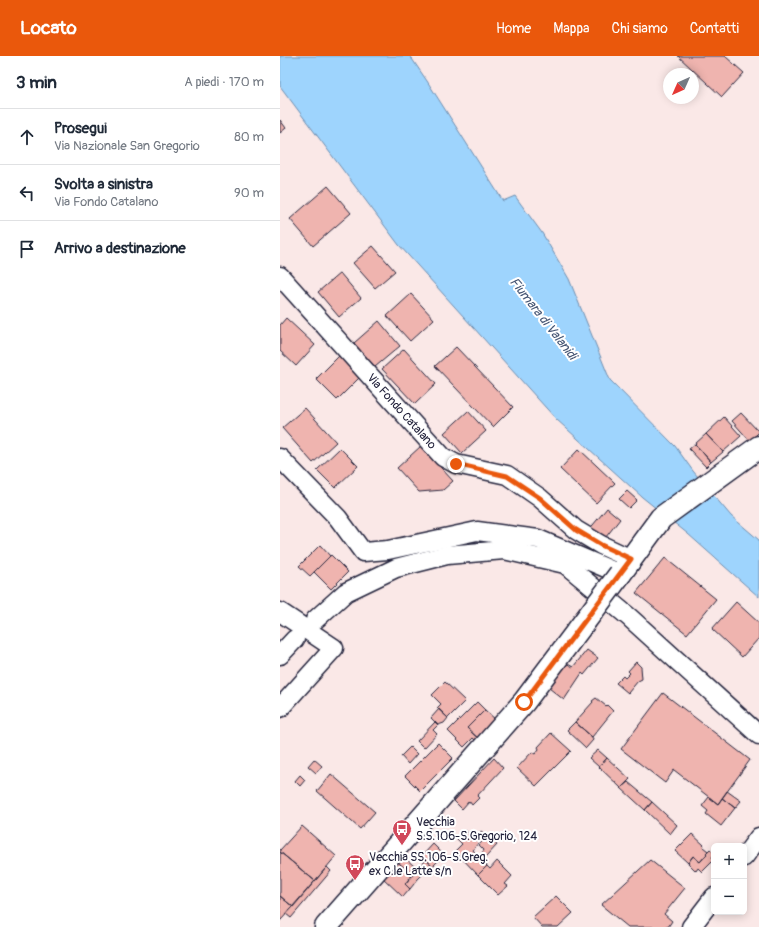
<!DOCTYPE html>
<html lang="it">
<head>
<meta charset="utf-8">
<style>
	:root { --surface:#fff; --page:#f2f2f3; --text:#1f2937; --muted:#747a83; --line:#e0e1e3; --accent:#ea580c }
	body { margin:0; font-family:Pangolin,sans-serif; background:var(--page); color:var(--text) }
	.controls { position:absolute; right:12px; bottom:12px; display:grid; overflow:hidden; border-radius:6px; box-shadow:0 2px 10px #0003 }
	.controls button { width:36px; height:36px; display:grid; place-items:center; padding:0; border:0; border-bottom:1px solid var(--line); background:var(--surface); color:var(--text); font:20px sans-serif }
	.compass { position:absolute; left:383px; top:12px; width:36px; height:36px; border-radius:50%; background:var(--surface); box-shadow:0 2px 10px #0003; rotate:225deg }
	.stop { position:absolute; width:12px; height:12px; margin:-9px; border:3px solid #ea580c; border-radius:50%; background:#fff }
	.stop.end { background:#ea580c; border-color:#fff; box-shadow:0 1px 4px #0008 }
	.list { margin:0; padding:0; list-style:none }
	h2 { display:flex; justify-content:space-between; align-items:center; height:52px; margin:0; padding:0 16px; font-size:17px }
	h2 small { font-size:13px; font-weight:400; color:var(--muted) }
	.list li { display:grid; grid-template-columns:26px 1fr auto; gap:12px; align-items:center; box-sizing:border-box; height:56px; padding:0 16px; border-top:1px solid var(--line) }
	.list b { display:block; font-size:15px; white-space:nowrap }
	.list p { margin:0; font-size:13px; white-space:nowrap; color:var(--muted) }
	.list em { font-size:13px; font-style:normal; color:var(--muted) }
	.icon { flex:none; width:22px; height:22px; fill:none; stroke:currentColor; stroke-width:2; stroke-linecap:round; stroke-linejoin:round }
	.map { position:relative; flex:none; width:479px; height:871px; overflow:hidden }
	header { display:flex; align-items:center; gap:24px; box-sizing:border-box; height:56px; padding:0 20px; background:var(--accent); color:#fff }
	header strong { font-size:19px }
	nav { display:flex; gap:22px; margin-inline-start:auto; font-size:14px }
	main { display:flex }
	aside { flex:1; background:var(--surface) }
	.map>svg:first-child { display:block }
</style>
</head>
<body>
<header>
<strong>Locato</strong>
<nav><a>Home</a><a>Mappa</a><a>Chi siamo</a><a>Contatti</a></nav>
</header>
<main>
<aside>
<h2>3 min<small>A piedi · 170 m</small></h2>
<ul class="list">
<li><svg class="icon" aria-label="ahead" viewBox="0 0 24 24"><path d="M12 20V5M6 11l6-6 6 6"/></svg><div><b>Prosegui</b><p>Via Nazionale San Gregorio</p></div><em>80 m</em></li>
<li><svg class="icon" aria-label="left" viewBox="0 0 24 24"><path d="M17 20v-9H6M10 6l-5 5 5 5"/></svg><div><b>Svolta a sinistra</b><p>Via Fondo Catalano</p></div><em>90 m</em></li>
<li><svg class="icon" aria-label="arrive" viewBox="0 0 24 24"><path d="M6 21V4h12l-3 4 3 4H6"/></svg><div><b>Arrivo a destinazione</b></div></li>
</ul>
</aside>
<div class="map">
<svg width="479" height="871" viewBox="0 0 479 871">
	<rect width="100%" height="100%" fill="#fae8e7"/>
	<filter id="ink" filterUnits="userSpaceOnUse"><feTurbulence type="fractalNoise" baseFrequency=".025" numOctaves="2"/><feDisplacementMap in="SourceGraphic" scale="8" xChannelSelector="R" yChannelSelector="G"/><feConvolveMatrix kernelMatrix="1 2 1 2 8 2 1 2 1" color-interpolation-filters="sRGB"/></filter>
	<g filter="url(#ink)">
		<path fill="#9ed4fd" stroke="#6c8daf" d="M0,0H130L147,25L223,145L235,140L262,177L289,223L330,324L395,390L413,415L451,460L479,484V541L408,478L362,441L276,363L119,189L0,30Z"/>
		<path fill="#efb4af" stroke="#22223b" d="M398,0H445L464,17L442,41Z
			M0,64L6,72L0,77Z
			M48,130L71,157L33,190L10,163Z
			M93,190L115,215L95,232L73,207Z
			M60,217L81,242L59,261L38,236Z
			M131,238L154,263L130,285L107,260Z
			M6,262L35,289L16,310L0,295V269Z
			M99,265L120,290L95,311L74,287Z
			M176,291L233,351L213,371L155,310Z
			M124,293L156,328L135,348L102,313Z
			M63,296L84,317L57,344L36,323Z
			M25,352L56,386L33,407L2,372Z
			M188,355L206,375L182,397L164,377Z
			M461,357L479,376L470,385L452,365Z
			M444,361L461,380L443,396L426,378Z
			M426,378L443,396L431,406L415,388Z
			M415,388L431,406L426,411L409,393Z
			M141,390L173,425L163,434L139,436L117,412Z
			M60,392L78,410L55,432L37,414Z
			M299,393L335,427L316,447L280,413Z
			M347,435L357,444L349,452L339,443Z
			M327,452L340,463L322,486L308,475Z
			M40,489L50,500L30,520L19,510Z
			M51,499L68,516L51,533L34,516Z
			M385,502L436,543L407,578L356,537Z
			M456,546L479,567V582L462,601L432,573Z
			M307,594L318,602L304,619L302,617L284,644L269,632L286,607L293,611Z
			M356,606L361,611L362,623L358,625L348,637L336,627L343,620L345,622L350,617L348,615Z
			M165,626L185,645L168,662L157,652L161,648L152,639Z
			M383,637L470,704L438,748L394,714L385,727L341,693Z
			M316,642L326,650L327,649L333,655L312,681L295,666L313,646L312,645Z
			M197,646L205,654L187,672L203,687L201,690L193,682L184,691L168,675Z
			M159,653L168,662L164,667L158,669L151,662Z
			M205,654L216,664L203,687L187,672Z
			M155,666L158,669L153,674L157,678L144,692L137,685Z
			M295,666L312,681L313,684L306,692L287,674Z
			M271,677L291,695L256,730L237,712L252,696L255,698L259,693L258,691Z
			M158,687L173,702L140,735L125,720Z
			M130,691L137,698L128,708L121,700Z
			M318,694L327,702L319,711L309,702Z
			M214,702L223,712L197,740L199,742L192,749L189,745L182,753L174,745Z
			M327,702L350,723L341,732L319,711Z
			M34,703L42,710L36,717L28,710Z
			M51,718L95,756L80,773L37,735Z
			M20,719L25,724L20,730L15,725Z
			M348,726L372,746L365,754L341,732Z
			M447,735L461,745L455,752L442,742Z
			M429,741L438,748L442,742L455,752L441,770L426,758L428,755L422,750Z
			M372,746L397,769L390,778L365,754Z
			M22,770L56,800L35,825L0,796V794Z
			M185,774L198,787L193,794L207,810L198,819L175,795L182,788L177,783Z
			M201,775L207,780L204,783L199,778Z
			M412,778L424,789L423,791L428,795L426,797L427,798L420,806L413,800L408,807L395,795Z
			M207,780L217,789L206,801L202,797L204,794L199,789Z
			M153,788L164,799L153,810L142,800Z
			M430,793L434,797V799L432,801L434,804L422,816L418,812L416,815L408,807L413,800L420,806L427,798L426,797Z
			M0,796L35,825L13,851L0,840Z
			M124,801L134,810L128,816L117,805Z
			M146,804L152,809L138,823L130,833L125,828Z
			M370,804L405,832L384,858L392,865L388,871H348L321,849Z
			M117,805L132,819L125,828L130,833L123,841L102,821Z
			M217,805L232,820L225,828L228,830L218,839L198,819L207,810L210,813Z
			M47,811L51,815L11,862L6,858Z
			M0,840L13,851L0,865Z
			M276,840L293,857L278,871H262L253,861Z"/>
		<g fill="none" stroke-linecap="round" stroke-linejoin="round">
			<g stroke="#22223b" stroke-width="21">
				<g id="street">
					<path id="s1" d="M0,220L163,401L176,408L227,419L260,442L296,474L321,489L351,503"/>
					<path d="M0,402L58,462L83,496L108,494L197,475L258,483L340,518"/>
					<path d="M0,556L54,592L0,652"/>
					<path d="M35,564L66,536L116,512L167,499L224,494L285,508L349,561L479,679"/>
					<path d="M0,599L15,583"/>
					<path d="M464,801L479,781"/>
					<path d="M411,871L434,841"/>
				</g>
			</g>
			<g stroke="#22223b" stroke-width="25">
				<path id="secondary" d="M340,518L381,462L479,391
					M46,871L244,646L305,565"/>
			</g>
			<use href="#street" stroke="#fff" stroke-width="18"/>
			<use href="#secondary" stroke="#fff" stroke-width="22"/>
			<g stroke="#22223b" stroke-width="25" stroke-linecap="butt">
				<path id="secondary-bridge" d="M305,565L340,518"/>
			</g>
			<use href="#secondary-bridge" stroke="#fff" stroke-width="22"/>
		</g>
	</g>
	<g fill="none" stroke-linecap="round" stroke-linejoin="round" filter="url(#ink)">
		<path stroke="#ea580c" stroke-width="5" d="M176,408L227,420L260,442L296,474L321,489L351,503L244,646"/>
	</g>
	<defs>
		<g id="bus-pin" transform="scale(1)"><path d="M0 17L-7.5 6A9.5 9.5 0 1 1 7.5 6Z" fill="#d1495b" stroke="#fff"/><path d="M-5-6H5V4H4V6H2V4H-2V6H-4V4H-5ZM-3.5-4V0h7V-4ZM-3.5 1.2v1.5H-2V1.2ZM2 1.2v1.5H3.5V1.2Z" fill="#fff"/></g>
	</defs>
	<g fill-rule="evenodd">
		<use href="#bus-pin" x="122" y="773"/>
		<use href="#bus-pin" x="75" y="808"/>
	</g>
	<g text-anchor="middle" stroke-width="4" stroke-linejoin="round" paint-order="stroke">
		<g font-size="12" fill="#22223b" stroke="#fff">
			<text dy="4" stroke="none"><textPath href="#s1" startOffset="182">Via Fondo Catalano</textPath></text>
		</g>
		<g font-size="12" fill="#22223b" stroke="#fff" text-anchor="start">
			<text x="136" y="770">Vecchia<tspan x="136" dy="14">S.S.106-S.Gregorio, 124</tspan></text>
			<text x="89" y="805">Vecchia SS.106-S.Greg.<tspan x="89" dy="14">ex C.le Latte s/n</tspan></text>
		</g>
		<g font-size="13" font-style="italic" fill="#475775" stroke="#fff">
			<text transform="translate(264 262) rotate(52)" y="5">Fiumara di Valanidi</text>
		</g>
	</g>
</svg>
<div class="controls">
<button>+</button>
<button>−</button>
</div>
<svg class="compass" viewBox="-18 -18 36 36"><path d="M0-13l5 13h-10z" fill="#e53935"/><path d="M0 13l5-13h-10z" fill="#747a83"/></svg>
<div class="stop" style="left:244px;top:646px"></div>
<div class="stop end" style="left:176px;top:408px"></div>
</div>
</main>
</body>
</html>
